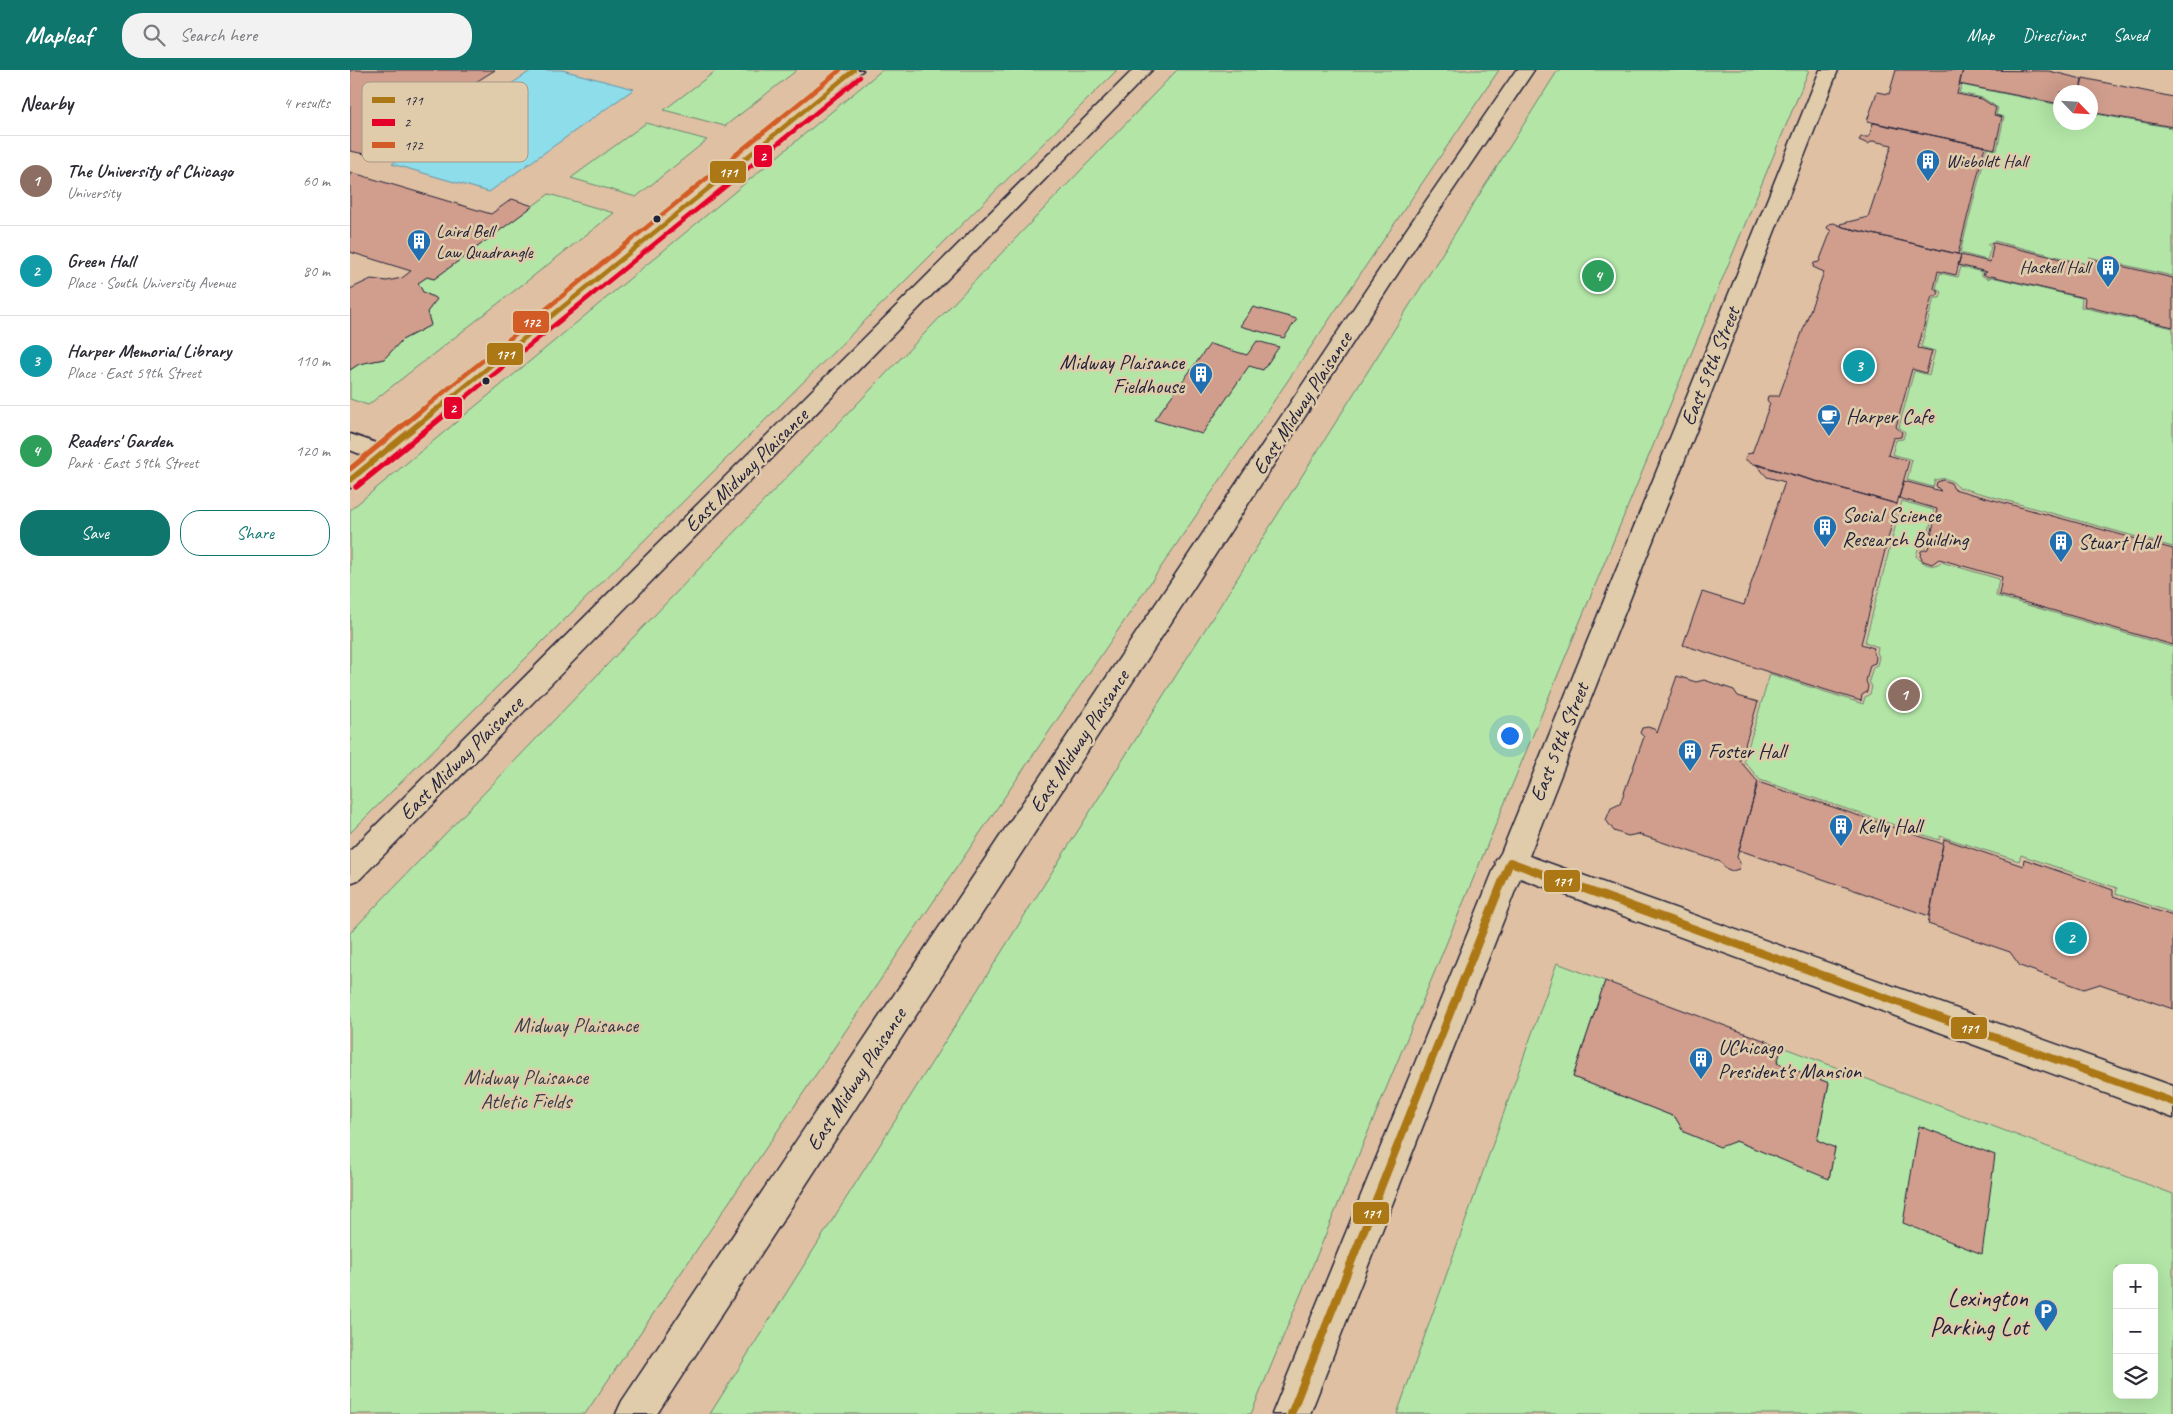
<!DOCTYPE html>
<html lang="en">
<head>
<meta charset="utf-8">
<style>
	:root { --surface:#fff; --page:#f2f2f3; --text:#2b2b33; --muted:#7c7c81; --line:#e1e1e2; --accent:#0f766e }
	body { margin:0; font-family:Caveat,sans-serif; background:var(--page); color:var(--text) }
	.controls { position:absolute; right:15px; bottom:15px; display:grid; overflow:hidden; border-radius:10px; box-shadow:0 5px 20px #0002 }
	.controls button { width:45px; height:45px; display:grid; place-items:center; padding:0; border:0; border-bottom:1px solid var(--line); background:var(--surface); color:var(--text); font:25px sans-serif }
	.compass { position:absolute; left:1703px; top:15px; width:45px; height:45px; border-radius:50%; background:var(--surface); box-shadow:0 5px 20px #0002; rotate:115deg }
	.you { position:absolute; left:1159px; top:665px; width:18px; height:18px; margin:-12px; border:4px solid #fff; border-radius:50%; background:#1a73e8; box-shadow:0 0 0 8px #1a73e833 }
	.badge { display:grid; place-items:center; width:32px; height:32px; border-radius:50%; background:var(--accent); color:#fff; font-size:16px; font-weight:700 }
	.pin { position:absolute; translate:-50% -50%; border:2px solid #fff; box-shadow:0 1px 5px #0006 }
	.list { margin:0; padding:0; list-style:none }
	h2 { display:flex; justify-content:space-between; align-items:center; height:65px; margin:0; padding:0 20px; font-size:21px }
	h2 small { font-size:16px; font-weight:400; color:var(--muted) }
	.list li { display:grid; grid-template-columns:32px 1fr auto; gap:15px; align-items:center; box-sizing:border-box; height:90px; padding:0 20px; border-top:1px solid var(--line) }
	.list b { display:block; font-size:19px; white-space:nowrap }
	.list p { margin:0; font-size:16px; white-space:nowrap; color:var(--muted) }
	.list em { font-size:16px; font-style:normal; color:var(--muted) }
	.actions { display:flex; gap:10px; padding:15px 20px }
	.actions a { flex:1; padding:11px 0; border:1px solid var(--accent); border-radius:20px; text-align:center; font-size:18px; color:var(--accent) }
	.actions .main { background:var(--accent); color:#fff }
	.icon { flex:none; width:28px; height:28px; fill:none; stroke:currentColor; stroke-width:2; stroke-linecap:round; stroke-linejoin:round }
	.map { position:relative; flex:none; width:1823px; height:1344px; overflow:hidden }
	header { display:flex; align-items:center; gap:30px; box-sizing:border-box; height:70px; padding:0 25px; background:var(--accent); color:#fff }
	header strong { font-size:24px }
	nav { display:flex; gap:28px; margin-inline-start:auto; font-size:18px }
	.search { width:350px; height:45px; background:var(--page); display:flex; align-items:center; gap:12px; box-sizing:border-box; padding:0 18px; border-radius:20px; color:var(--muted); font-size:19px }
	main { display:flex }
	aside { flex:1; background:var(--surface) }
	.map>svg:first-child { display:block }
</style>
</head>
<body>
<header>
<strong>Mapleaf</strong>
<div class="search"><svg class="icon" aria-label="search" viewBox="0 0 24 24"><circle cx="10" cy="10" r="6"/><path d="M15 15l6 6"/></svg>Search here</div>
<nav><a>Map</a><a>Directions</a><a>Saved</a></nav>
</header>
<main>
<aside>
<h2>Nearby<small>4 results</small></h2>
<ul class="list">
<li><span class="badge" style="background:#8d6e63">1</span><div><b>The University of Chicago</b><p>University</p></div><em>60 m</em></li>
<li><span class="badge" style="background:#0f9aa8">2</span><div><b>Green Hall</b><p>Place · South University Avenue</p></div><em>80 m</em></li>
<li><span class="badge" style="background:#0f9aa8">3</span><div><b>Harper Memorial Library</b><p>Place · East 59th Street</p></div><em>110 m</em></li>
<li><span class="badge" style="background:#2e9e5b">4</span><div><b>Readers' Garden</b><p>Park · East 59th Street</p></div><em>120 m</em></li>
</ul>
<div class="actions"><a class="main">Save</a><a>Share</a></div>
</aside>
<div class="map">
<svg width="1823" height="1344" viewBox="0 0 1823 1344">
	<rect width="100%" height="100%" fill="#dfc0a3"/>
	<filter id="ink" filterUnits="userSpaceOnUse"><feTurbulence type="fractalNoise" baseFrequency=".02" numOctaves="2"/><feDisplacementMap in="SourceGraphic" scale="10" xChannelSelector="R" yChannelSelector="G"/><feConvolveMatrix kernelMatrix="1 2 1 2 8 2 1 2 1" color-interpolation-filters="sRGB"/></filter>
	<g filter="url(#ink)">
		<path fill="#b2e5a6" stroke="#6a8470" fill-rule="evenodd" d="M367,0H447L375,56L314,40Z
			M532,0H767L0,763V440Z
			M827,0H1149L235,1344H0V863Z
			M1208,0H1459L901,1344H360Z
			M1612,15L1710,35V52H1740L1741,43L1823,58V206L1739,187L1737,194L1644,171L1637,174L1641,177L1637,190L1610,183L1637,78L1647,80L1654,47L1646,45L1648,38L1633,28L1609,23Z
			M296,53L357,70L286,127L221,108Z
			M199,124L264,143L18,335L0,329V300L9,294L34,289L52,270L81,255L77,242L87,229L73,222L68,213L77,207L84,209Z
			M1611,197L1633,202L1630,204L1637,209L1642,207L1732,228L1731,237L1823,258V477L1608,417C1601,409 1595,407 1585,410L1583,417L1557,410L1562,390L1542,384L1546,370L1553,369L1555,362L1549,357L1564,301L1579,305L1585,281L1571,277L1584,228H1590L1592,222L1586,219L1590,203L1608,207Z
			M1552,431L1584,440L1575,477L1568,479L1566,486C1573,494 1582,499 1591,492L1649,509L1646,526L1823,577V843L1766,824L1767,818L1671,785L1669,791L1590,766L1589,770L1410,710L1394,691L1420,604L1513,634L1515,627L1520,624L1522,617L1519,611L1523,597L1527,595L1529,587L1527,582L1528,577L1515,572Z
			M1207,893L1255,911L1223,1007L1325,1047L1334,1062L1370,1076L1386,1071L1479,1108L1485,1078L1467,1070L1479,1013L1427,993L1432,977L1823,1124V1344H1047ZM1767,1198H1804V1325H1767Z"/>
		<path fill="#8dddea" stroke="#6292a4" d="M182,0H212L284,19L139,122L42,94Z"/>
		<path fill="#d19e8d" stroke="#22223b" d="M0,0H145L102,27L100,31L74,45L72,49L55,58L43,68L15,84L0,81Z
			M1546,0H1613L1607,24L1632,29L1646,38L1644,45L1652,47L1645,79L1517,51L1527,22L1539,24Z
			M1613,0L1699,1L1732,9L1730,22H1710V34L1609,14Z
			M1733,8L1823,27V57L1740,42V22H1730Z
			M1523,53L1635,76L1608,184L1493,157L1490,154L1518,147L1542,75L1523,71L1518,74L1509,70L1511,67H1519Z
			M0,102L141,144L162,129L183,136L84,209L77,207L68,213L73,222L87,229L77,242L81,255L52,270L34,289L9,294L0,300V219L21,209L37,211L52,208L61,201L0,182Z
			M1484,153L1493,157L1611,185L1606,205L1588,201L1584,219L1589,222L1587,226H1582L1568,278L1582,281L1576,303L1562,299L1546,357L1552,362L1551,367L1543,368L1538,385L1559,391L1547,434L1400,393L1395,389L1397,384L1402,383L1420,334L1417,330L1418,326H1429L1474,202L1463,197L1464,193L1469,192L1481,161L1477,158L1479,154Z
			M1644,173L1740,196L1741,189L1823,208V257L1734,236L1735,228L1641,206L1638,207L1633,204L1637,202L1608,195L1611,185L1640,192L1643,176L1641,174Z
			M903,237L947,249L934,268L890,256Z
			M907,271L929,277L913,300L899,296L852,364L804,350L860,274L897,285Z
			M1406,394L1547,434L1511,574L1524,578L1523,582L1526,587L1525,593L1520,595L1516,611L1518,616L1517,622L1512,625L1511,631L1333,575L1352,522L1394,535L1435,412L1417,407Z
			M1593,410L1601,413L1604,419L1823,479V575L1649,525L1652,507L1589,489L1582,494L1573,491L1570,486L1571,481L1578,479L1587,439L1549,428L1554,411L1591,421L1586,416L1587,412Z
			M1327,606L1346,612L1354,610L1384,620L1388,626L1408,632L1390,691L1408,712L1387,787L1390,793L1389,799L1382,801L1375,798L1371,792L1288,764L1278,766L1264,761L1256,750L1261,738L1270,734L1294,667L1290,663L1292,658L1298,657L1304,659L1307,663Z
			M1408,712L1593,774L1579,846L1389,780Z
			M1594,769L1673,796L1674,789L1763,820V826L1823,846V939L1750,914L1734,919L1670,896L1660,882L1578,854Z
			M1255,911L1432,977L1427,993L1479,1013L1467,1070L1485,1078L1479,1109L1386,1071L1370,1077L1334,1062L1325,1047L1223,1007Z
			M1569,1056L1645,1085L1632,1184L1553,1153Z"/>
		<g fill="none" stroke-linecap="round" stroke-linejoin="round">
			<g stroke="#22223b" stroke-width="3">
				<path id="minor" d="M493,0H513L41,390L8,416L0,418V398L15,386L0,380V364L29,374Z
					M1470,0H1488L1179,786L1823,1016V1048L1170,808L960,1344H922L1146,794L1145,792L1151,783Z"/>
			</g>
			<g stroke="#22223b" stroke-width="3">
				<path id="tertiary" d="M783,0H802L10,809L0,813V781Z
					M1166,0H1184L1076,160L307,1344H266L272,1331L1056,160Z"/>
			</g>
			<use href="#minor" fill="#e0cbaa" fill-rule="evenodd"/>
			<use href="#tertiary" fill="#e0cbaa" fill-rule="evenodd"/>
			<g stroke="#e0cbaa" stroke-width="7">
				<path id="bus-1-far2" d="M86,340L504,0"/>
			</g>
			<g stroke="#e0cbaa" stroke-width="9">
				<path id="bus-1-far1" d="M0,410L87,339"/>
			</g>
			<g stroke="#e0cbaa" stroke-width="11">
				<path id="bus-1" d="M941,1344L1160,792L1823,1032"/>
			</g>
			<g stroke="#e0cbaa" stroke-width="7">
				<path id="bus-2-far1" d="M100,340L510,7"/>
			</g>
			<g stroke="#e0cbaa" stroke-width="9">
				<path id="bus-2" d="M6,417L102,339"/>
			</g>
			<g stroke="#e0cbaa" stroke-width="7">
				<path id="bus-3-far1" d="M72,340L490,0"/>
			</g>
			<g stroke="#e0cbaa" stroke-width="9">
				<path id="bus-3" d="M0,399L73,339"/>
			</g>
			<use href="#bus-1-far2" stroke="#ac7815" stroke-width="4.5"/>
			<use href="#bus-1-far1" stroke="#ac7815" stroke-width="5.5"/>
			<use href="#bus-1" stroke="#ac7815" stroke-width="8"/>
			<use href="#bus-2-far1" stroke="#e4002b" stroke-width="4.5"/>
			<use href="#bus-2" stroke="#e4002b" stroke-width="5.5"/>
			<use href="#bus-3-far1" stroke="#d35b26" stroke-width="4.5"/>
			<use href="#bus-3" stroke="#d35b26" stroke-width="5.5"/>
		</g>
	</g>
	<defs>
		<g id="building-pin" transform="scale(1.25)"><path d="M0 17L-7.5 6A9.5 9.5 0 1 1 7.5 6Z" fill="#1f6fb2" stroke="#e0cbaa"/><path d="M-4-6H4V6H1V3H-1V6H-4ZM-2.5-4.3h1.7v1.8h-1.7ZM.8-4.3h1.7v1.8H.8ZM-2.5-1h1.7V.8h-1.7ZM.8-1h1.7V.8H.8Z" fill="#fff"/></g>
		<g id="cafe-pin" transform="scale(1.25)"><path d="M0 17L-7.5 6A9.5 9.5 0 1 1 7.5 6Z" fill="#1f6fb2" stroke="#e0cbaa"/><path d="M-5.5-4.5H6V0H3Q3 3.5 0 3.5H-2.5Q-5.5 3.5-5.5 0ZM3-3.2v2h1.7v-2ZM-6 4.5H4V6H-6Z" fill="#fff"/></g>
		<g id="parking-pin" transform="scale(1.25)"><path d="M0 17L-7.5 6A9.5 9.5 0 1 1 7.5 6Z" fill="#1f6fb2" stroke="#e0cbaa"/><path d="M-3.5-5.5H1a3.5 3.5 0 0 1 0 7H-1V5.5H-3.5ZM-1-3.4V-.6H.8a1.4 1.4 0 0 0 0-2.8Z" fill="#fff"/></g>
	</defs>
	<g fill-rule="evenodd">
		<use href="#building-pin" x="1578" y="91"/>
		<use href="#building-pin" x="69" y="171"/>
		<use href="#building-pin" x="1758" y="197"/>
		<use href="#building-pin" x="851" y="304"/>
		<use href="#cafe-pin" x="1479" y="346"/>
		<use href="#building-pin" x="1475" y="457"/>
		<use href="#building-pin" x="1711" y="472"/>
		<use href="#building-pin" x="1340" y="681"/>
		<use href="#building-pin" x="1491" y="756"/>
		<use href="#building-pin" x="1351" y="989"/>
		<use href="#parking-pin" x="1696" y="1241"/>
	</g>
	<g fill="#22223b" stroke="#e0cbaa" stroke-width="2">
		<circle cx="307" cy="149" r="4.5"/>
		<circle cx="136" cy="311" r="4.5"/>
	</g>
	<g text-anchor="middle" stroke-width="5" stroke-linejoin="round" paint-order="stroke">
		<g font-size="18" fill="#22223b" stroke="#e0cbaa" text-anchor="start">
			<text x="1596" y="97">Wieboldt Hall</text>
			<text x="86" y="167">Laird Bell<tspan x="86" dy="21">Law Quadrangle</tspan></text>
			<text x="1740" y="203" text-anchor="end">Haskell Hall</text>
		</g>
		<g font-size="21" fill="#22223b" stroke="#e0cbaa" text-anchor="start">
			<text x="834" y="299" text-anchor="end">Midway Plaisance<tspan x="834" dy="24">Fieldhouse</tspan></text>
			<text x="1496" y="353">Harper Cafe</text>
			<text x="1492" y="452">Social Science<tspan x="1492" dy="24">Research Building</tspan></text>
			<text x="1728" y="479">Stuart Hall</text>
			<text x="1358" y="688">Foster Hall</text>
			<text x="1508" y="763">Kelly Hall</text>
			<text x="1368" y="984">UChicago<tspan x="1368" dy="24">President's Mansion</tspan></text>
		</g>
		<g font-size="21" fill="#22223b" stroke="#e0cbaa">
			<text transform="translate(1360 296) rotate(-68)" y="7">East 59th Street</text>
			<text transform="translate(952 333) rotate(-57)" y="7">East Midway Plaisance</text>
			<text transform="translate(396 400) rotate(-45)" y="7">East Midway Plaisance</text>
			<text transform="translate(729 671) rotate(-57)" y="7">East Midway Plaisance</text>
			<text transform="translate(1209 672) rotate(-68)" y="7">East 59th Street</text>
			<text transform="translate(111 688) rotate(-45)" y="7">East Midway Plaisance</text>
			<text transform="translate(506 1009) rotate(-57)" y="7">East Midway Plaisance</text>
		</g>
		<g font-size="21" fill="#383f4b" stroke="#e0cbaa">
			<text x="226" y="962">Midway Plaisance</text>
			<text x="176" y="1014">Midway Plaisance<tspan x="176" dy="24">Atletic Fields</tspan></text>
		</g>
		<g font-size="25" fill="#22223b" stroke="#e0cbaa" text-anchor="end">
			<text x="1678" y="1236">Lexington<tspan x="1678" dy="29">Parking Lot</tspan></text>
		</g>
	</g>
	<rect x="12" y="12" width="166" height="80" rx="8" fill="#e0cbaa" stroke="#a79889" stroke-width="1"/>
	<rect x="22" y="27" width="23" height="6" fill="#ac7815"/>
	<rect x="22" y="49" width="23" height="7" fill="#e4002b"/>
	<rect x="22" y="72" width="23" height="6" fill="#d35b26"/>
	<g font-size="14" fill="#22223b">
		<text x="54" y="35">171</text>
		<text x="54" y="57">2</text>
		<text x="54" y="80">172</text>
	</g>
	<g stroke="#e0cbaa" stroke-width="2">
		<rect x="403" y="74" width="20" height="24" rx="5" fill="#e4002b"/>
		<rect x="359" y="90" width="38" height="24" rx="5" fill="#ac7815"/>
		<rect x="162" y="240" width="38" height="24" rx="5" fill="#d35b26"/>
		<rect x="136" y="272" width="38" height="24" rx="5" fill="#ac7815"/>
		<rect x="93" y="326" width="20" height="24" rx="5" fill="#e4002b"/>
		<rect x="1193" y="799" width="38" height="24" rx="5" fill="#ac7815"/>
		<rect x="1600" y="946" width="38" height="24" rx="5" fill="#ac7815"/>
		<rect x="1002" y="1131" width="38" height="24" rx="5" fill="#ac7815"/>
	</g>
	<g font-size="14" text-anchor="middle" font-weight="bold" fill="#fff">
		<text x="413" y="91">2</text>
		<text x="378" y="107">171</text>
		<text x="181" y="257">172</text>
		<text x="155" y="289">171</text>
		<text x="103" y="343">2</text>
		<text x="1212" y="816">171</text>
		<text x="1619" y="963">171</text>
		<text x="1021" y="1148">171</text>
	</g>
</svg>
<div class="controls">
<button>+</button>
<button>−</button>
<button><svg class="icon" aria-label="layers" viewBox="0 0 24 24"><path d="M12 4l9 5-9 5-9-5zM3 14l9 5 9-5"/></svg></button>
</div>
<svg class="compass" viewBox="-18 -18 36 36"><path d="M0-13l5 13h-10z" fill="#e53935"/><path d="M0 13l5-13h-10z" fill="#7c7c81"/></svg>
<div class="you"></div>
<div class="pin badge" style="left:1554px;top:625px;background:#8d6e63">1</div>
<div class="pin badge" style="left:1721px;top:868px;background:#0f9aa8">2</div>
<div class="pin badge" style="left:1509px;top:296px;background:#0f9aa8">3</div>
<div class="pin badge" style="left:1248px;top:206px;background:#2e9e5b">4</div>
</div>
</main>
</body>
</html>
